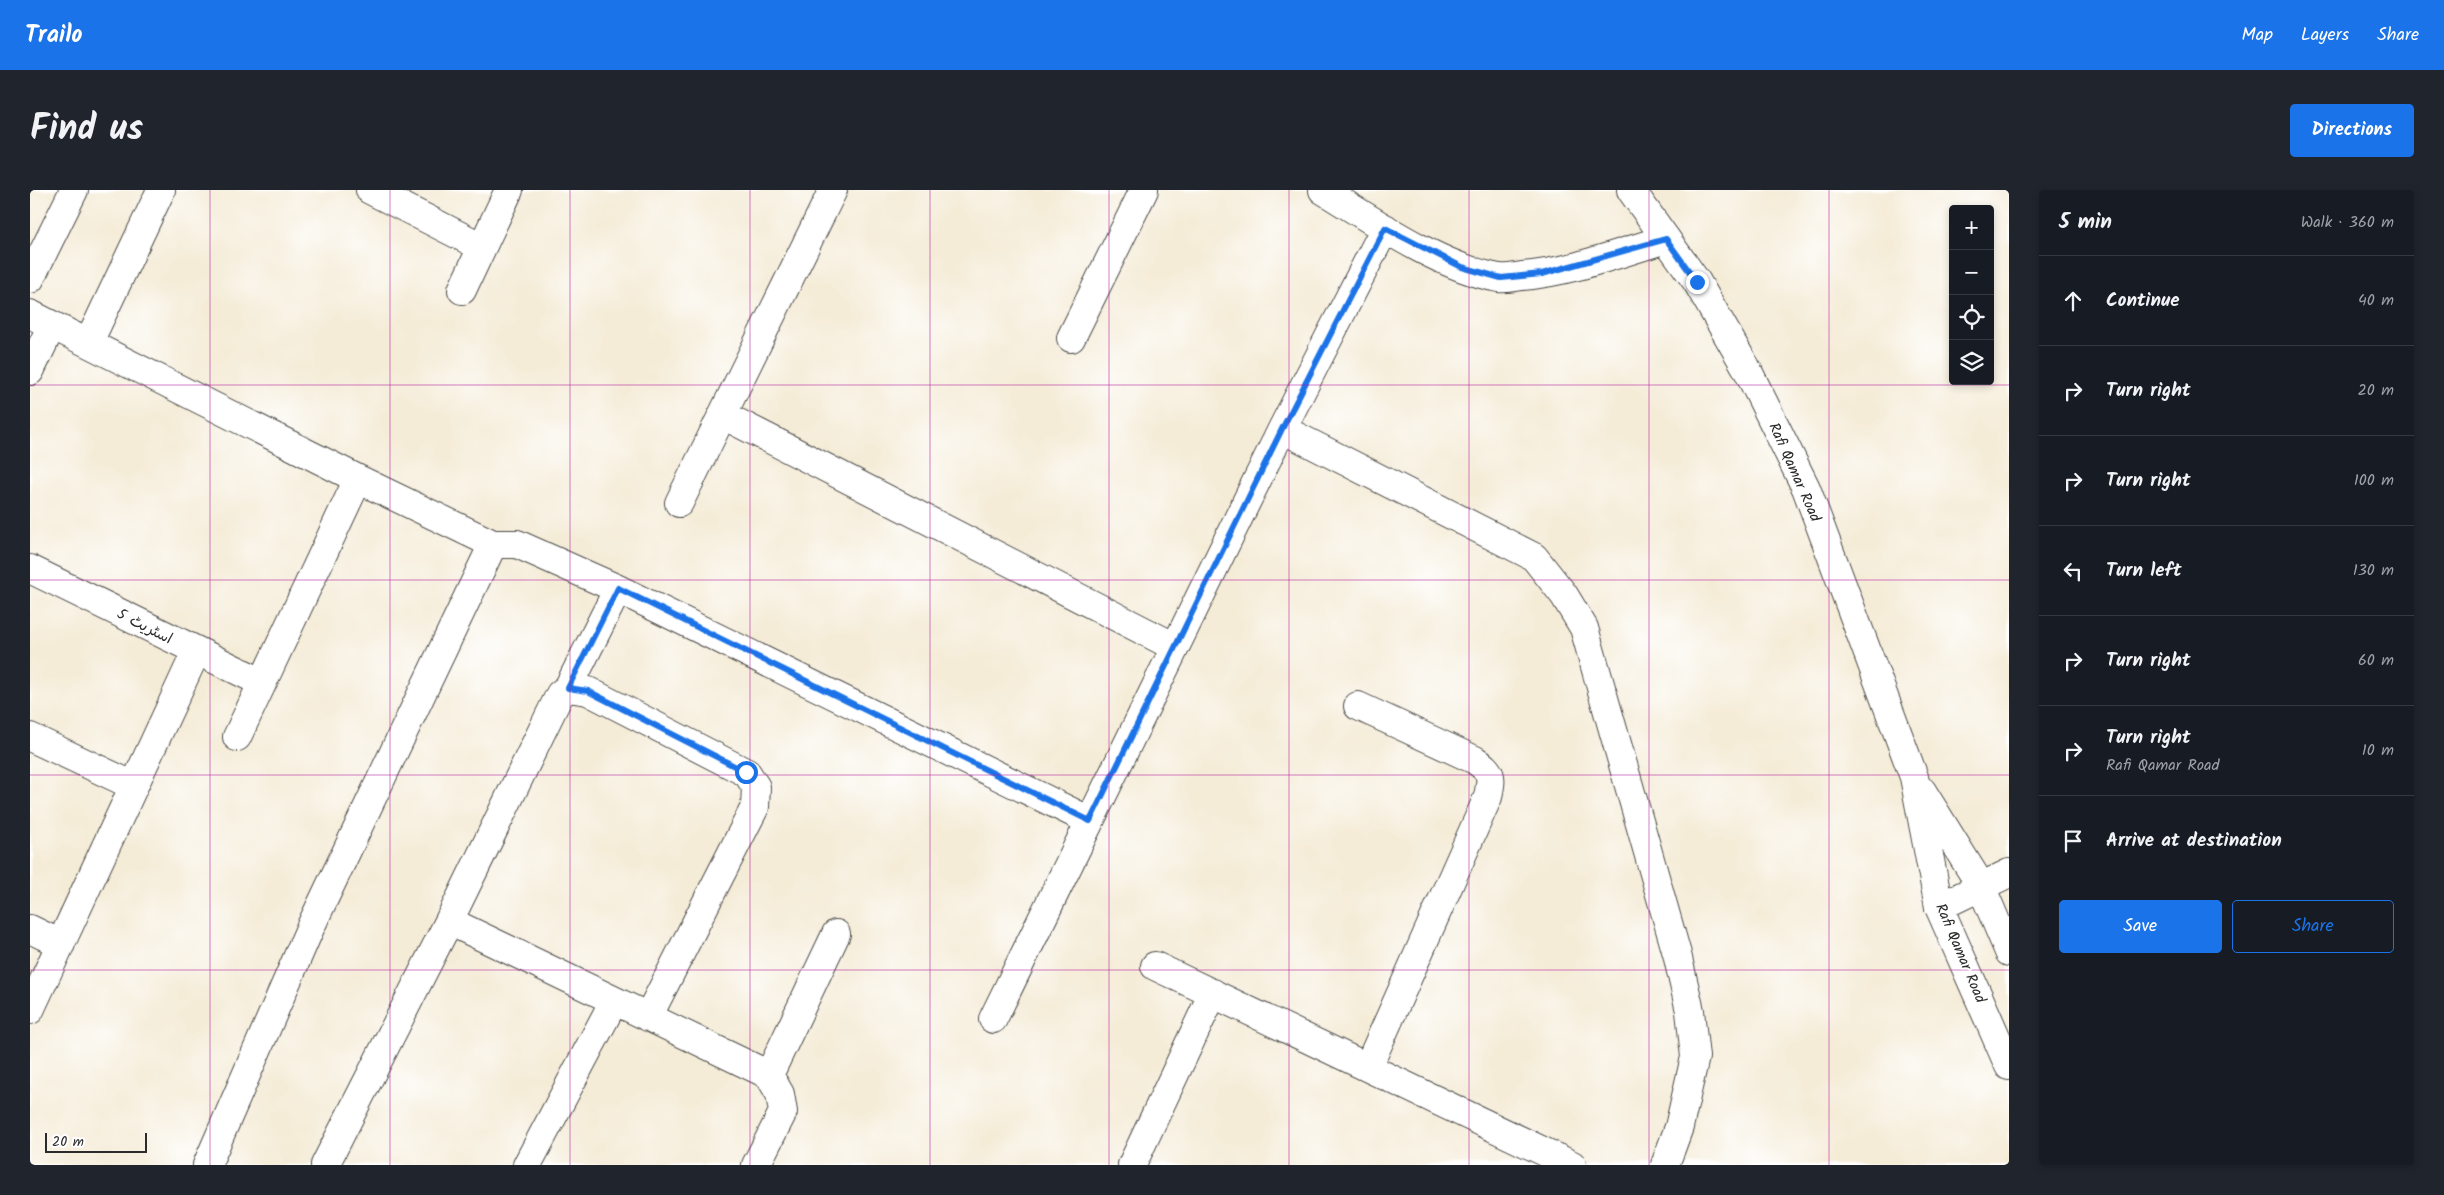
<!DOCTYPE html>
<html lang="en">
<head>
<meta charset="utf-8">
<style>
	:root { --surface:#171b24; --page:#20242c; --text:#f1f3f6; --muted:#9ea1a6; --line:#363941; --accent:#1a73e8 }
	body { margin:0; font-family:Kalam,"Playpen Sans Arabic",sans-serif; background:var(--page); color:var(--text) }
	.controls { position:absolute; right:15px; top:15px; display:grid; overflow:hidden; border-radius:5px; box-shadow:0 2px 8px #0003 }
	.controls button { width:45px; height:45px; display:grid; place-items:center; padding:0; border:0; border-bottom:1px solid var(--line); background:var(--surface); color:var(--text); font:25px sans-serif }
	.scale { position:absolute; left:15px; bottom:12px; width:102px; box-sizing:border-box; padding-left:5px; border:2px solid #2b2b2b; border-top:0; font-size:14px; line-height:18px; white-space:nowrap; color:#2b2b2b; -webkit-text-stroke:4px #fff; paint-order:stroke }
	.stop { position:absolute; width:15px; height:15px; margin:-11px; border:4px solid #1a73e8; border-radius:50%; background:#fff }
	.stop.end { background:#1a73e8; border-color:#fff; box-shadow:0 1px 5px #0008 }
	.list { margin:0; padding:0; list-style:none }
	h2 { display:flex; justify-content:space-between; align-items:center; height:65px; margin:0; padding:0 20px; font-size:21px }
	h2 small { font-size:16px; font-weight:400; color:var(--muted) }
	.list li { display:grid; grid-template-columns:32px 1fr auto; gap:15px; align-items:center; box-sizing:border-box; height:90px; padding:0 20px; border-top:1px solid var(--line) }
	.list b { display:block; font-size:19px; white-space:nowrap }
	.list p { margin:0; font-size:16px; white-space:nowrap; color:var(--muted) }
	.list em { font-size:16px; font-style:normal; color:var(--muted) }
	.actions { display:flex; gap:10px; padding:15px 20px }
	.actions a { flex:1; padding:11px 0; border:1px solid var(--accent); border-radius:5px; text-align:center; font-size:18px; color:var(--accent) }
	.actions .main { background:var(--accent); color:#fff }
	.icon { flex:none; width:28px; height:28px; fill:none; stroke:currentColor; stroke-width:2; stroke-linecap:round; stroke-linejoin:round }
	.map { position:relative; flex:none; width:1979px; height:975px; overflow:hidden; border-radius:5px }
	header { display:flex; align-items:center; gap:30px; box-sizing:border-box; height:70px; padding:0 25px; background:var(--accent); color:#fff }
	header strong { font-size:24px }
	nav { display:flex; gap:28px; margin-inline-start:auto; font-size:18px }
	.intro { display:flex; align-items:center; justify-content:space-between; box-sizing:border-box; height:120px; padding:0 30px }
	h1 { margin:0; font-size:35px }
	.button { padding:12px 22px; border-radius:5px; background:var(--accent); color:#fff; font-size:18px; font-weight:700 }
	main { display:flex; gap:30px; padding:0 30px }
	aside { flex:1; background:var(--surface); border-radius:5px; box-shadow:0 2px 8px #0003 }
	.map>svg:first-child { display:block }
</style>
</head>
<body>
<header>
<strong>Trailo</strong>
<nav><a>Map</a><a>Layers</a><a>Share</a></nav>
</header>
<div class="intro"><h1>Find us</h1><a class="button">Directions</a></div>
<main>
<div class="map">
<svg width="1979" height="975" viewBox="0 0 1979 975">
	<rect width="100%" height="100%" fill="#fff"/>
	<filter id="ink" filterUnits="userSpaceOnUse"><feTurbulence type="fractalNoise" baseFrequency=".02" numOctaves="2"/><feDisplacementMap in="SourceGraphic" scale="10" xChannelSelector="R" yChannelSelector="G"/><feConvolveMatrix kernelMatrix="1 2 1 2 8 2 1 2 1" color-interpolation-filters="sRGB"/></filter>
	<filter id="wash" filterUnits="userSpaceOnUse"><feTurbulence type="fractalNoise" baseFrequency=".0096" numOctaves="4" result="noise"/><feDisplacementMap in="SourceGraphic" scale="20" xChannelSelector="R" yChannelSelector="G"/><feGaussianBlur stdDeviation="1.12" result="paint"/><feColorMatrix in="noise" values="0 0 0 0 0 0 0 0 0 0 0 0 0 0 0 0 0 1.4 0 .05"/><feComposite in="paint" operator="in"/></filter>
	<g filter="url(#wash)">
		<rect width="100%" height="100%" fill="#f5ecd8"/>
	</g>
	<g filter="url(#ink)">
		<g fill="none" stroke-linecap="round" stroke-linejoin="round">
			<g stroke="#494845" stroke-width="30">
				<path id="minor" d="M340,0L452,57
					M1293,0C1343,31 1411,78 1469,88C1477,89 1485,87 1492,86C1541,82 1589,63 1636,49
					M0,89L44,0
					M432,100L479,0
					M0,124L328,289L463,354H487L588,399L1060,631
					M1041,148L1114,0
					M59,152L131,0
					M0,181L22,135
					M693,225L1145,457
					M1252,239L1504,367L1534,405L1554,438L1647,764L1660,821L1665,867L1649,937L1635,975
					M649,313L803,0
					M0,379L231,492
					M538,498L558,501L717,583L726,597L725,617L618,827
					M1328,516L1445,570C1463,583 1462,586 1458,607L1338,877
					M0,547L104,596
					M207,547L328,289
					M1909,717L1979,683
					M419,731L739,885L750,904L753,922L726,975
					M0,739L31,754
					M1125,776L1542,975
					M0,820L166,462
					M963,829L1252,239L1355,38
					M739,885L806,744
					M177,975L281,736L463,354
					M295,975L419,731L530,504L538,498L588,399
					M497,975L584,811
					M1102,975L1183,803"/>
			</g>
			<g stroke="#494845" stroke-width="30">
				<path id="tertiary" d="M1601,0L1667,92L1717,179L1776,298L1884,587L1909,717L1979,876
					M1892,601L1951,696L1979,762"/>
			</g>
			<use href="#minor" stroke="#fff" stroke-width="28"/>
			<use href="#tertiary" stroke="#fff" stroke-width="28"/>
		</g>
	</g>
	<g fill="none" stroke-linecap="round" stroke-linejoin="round" filter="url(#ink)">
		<path stroke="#1a73e8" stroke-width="6" d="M716,582L558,501L538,498L588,398L1060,631L1252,239L1355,38L1432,77L1471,88L1512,84L1636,49L1667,92"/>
	</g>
	<path fill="none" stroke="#b5179e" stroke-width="1" stroke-opacity="0.55" d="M180,0V975M360,0V975M540,0V975M720,0V975M900,0V975M1079,0V975M1259,0V975M1439,0V975M1619,0V975M1799,0V975M0,195H1979M0,390H1979M0,585H1979M0,780H1979"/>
	<g text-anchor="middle" stroke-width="4" stroke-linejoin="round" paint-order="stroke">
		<g font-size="15" fill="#2b2b2b" stroke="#fff">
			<text transform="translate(1765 282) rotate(66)" y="5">Rafi Qamar Road</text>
			<text transform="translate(115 436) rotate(27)" y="5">اسٹریٹ 5</text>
			<text transform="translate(1931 763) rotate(67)" y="5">Rafi Qamar Road</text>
		</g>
	</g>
</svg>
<div class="controls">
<button>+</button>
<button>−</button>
<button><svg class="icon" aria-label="locate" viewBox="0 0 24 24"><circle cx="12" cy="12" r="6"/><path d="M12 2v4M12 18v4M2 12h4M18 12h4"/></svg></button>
<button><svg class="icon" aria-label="layers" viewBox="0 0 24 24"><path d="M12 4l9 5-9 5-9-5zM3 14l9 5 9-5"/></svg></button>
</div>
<div class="scale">20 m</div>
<div class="stop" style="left:716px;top:582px"></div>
<div class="stop end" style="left:1667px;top:92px"></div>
</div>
<aside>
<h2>5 min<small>Walk · 360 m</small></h2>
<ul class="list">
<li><svg class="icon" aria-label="ahead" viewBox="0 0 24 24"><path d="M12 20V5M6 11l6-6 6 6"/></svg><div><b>Continue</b></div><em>40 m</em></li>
<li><svg class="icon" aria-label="right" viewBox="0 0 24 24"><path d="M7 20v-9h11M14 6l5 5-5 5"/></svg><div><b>Turn right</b></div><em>20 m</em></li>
<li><svg class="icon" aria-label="right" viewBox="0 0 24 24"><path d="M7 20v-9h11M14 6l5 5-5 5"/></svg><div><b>Turn right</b></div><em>100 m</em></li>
<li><svg class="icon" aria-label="left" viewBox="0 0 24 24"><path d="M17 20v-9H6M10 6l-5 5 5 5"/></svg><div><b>Turn left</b></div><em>130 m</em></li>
<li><svg class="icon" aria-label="right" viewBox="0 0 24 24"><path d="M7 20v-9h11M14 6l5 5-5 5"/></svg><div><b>Turn right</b></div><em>60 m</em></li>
<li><svg class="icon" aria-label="right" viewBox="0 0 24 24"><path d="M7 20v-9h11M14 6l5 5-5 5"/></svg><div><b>Turn right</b><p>Rafi Qamar Road</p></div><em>10 m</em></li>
<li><svg class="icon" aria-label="arrive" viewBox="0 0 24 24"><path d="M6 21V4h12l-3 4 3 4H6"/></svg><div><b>Arrive at destination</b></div></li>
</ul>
<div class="actions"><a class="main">Save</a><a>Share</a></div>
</aside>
</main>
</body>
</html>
